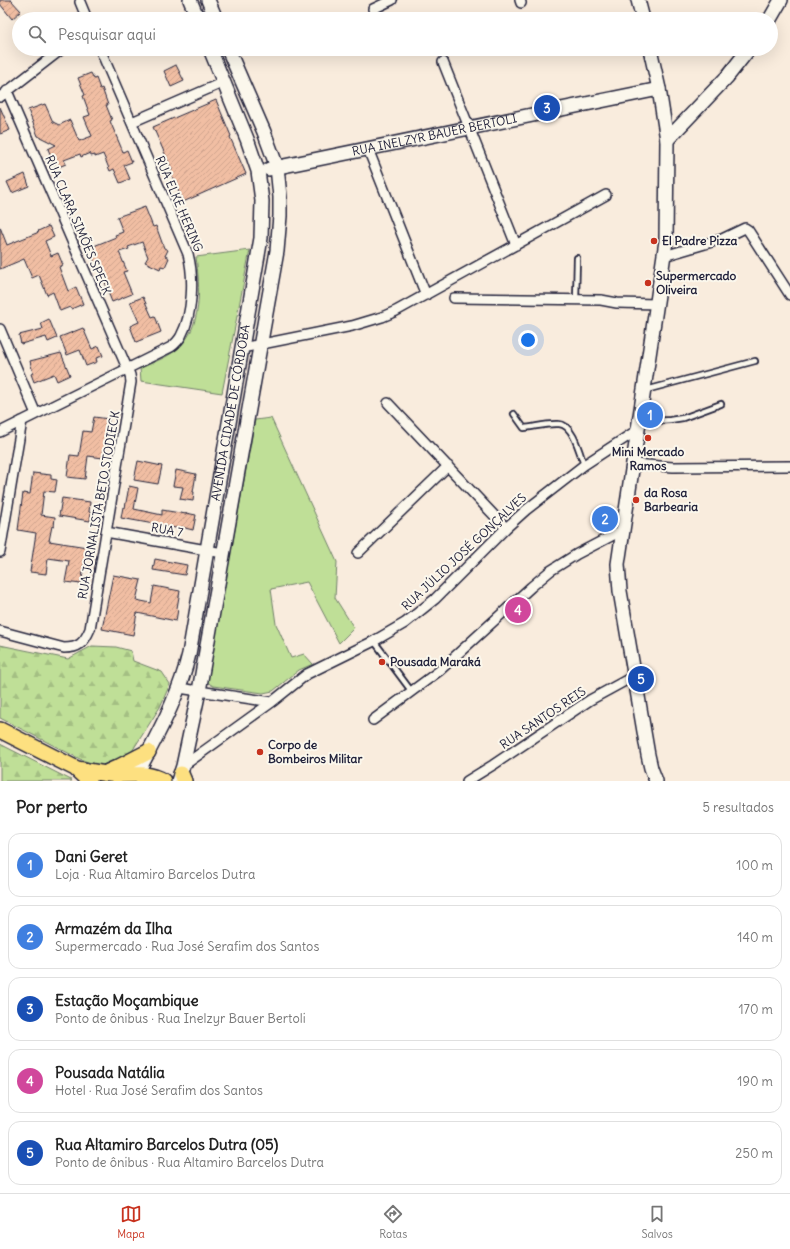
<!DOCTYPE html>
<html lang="pt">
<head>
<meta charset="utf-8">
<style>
	:root { --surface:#fff; --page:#f2f2f2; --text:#222; --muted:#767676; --line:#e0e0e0; --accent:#c8321e }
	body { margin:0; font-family:Delius,sans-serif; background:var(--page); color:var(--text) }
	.you { position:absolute; left:528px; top:340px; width:14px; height:14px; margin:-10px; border:3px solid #fff; border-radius:50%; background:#1a73e8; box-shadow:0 0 0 6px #1a73e833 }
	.badge { display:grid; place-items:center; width:26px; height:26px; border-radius:50%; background:var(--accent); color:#fff; font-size:13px; font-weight:700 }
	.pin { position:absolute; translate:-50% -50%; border:2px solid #fff; box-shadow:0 1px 4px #0006 }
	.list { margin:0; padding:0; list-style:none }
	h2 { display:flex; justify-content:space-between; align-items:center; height:52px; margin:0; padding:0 16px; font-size:17px }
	h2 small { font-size:13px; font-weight:400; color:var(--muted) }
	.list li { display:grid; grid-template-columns:26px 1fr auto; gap:12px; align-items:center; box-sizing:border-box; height:64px; margin:0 8px 8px; padding:0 8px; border:1px solid var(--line); border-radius:12px }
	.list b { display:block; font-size:15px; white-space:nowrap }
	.list p { margin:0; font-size:13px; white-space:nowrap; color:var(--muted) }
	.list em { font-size:13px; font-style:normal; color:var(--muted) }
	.icon { flex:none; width:22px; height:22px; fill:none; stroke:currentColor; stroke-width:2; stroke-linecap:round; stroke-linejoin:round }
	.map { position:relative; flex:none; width:790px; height:781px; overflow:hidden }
	.search { position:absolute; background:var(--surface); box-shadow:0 4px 16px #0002; left:12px; right:12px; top:12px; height:44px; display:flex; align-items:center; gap:10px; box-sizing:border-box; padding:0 14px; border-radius:22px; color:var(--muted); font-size:15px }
	.sheet { height:412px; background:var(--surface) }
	nav { display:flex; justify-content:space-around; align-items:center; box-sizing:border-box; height:56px; border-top:1px solid var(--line); background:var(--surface); font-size:11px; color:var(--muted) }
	nav a { display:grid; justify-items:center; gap:2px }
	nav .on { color:var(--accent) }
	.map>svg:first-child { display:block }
</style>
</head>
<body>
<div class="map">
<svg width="790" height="781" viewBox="0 0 790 781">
	<defs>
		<pattern id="forest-firs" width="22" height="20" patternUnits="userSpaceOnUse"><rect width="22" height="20" fill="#bfdf97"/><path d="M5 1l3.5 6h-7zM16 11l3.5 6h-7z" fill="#a4bf83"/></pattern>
		<pattern id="building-hatch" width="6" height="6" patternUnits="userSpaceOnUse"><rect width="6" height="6" fill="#f1bea3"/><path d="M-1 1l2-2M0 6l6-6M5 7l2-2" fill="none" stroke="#cea38d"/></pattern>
	</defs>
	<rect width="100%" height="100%" fill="#f9ecdd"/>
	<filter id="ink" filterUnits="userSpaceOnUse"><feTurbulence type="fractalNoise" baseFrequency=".025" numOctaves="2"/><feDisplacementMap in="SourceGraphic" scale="8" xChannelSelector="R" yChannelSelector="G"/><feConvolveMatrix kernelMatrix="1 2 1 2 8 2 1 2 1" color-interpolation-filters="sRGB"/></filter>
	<g filter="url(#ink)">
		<path fill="#bfdf97" stroke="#708069" d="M250,250L222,393L141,381L140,368C152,363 166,358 176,350C203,329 200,287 196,257Z
			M271,418L337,562L335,598L354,628L339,643L307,582L271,589L276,624L291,658L304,654L313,664L299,670L273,691L263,693L213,686L207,682L255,420Z"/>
		<path fill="url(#forest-firs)" stroke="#708069" d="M0,645L68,659L92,646L116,647L131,651L133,661L162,672L170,684L160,707L129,756L104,766L95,765L80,759L0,718Z
			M0,744L71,780L72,781H0Z"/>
		<path fill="url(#building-hatch)" stroke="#22223b" d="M0,0H11L21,11L12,19L0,4Z
			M176,65L184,81L171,87L164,71Z
			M91,73L94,79L96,78L100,89L102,88L108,105H106L112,120L110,121L123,152L127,150L132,162L124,165L130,179L120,183L114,169L110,171L103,154L95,157V155L91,156L90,153L81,157L80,154L64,160L66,164L56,168L48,149L56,145L38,136L28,110L45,104L53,122L59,125L70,120L79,141L92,136L84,117L90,115L83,96L85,95L78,78Z
			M216,100L231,136L230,137L246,174L183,202L170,171L172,170L153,127Z
			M0,107L10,130L0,134Z
			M25,174L29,186L12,193L7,182Z
			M145,207L153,227L156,226L164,248L168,250L165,256L169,258L165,267L161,266L160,269L145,262L148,257L142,242L128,247L129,249L119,252L127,271L123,272L132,294L112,302L108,292H109L97,263L95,264L89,248L116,237L115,235L123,232L117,217Z
			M49,226L54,237L45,241L51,256L58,253L63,265L59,267L68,291L76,287L83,304L71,309L70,307L60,311L53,292L47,295L39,275L32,278L24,259L0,269V227L7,245L39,232L38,231Z
			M143,297L152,317L155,316L161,332L136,342L130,326L139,322L130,302Z
			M49,319L57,338L48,342L46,337L21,344L19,335L43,329L41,323Z
			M83,328L92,349L99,346L103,356L96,358L97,362L86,366L80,350L67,355L60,337Z
			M61,353L70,375L57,381L54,374L34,382L31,374L33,373L30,361Z
			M94,417L109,419L103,458L88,456L85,479L67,477L70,455L79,456L83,431L91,432Z
			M138,461L162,466L158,484L134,480Z
			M176,470L196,474L193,492H194L193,501L180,499L183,487L173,486Z
			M33,473L51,475V479L57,480L55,492L44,491L41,515L55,517L54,527L52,526L49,541L87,547L81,584L65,582L69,561L48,558L46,574L30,572L36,533L18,530L23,493L30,494Z
			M129,486L138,488L134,509L162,515V510L186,514V513L196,515L193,530L181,527V529L121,518L123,507L125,508Z
			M62,498L90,502L89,512L91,513L90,521L59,516Z
			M155,559L187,565L185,575L153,570Z
			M113,575L141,580L136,600L151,603L154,586L180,591L177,608L178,609L176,621L137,613L133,635L102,629Z"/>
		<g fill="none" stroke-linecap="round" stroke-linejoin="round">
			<g stroke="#22223b" stroke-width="8">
				<path id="lane" d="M576,300L577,258
					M646,390L755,361
					M514,414L524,428C535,427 547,423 559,424C573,424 580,454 584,465
					M640,422L670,420L683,418L721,404
					M374,641L412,692"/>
			</g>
			<g stroke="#22223b" stroke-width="12">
				<path id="street" d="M520,0L521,3
					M80,2L87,19
					M373,9L392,0
					M443,62L516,245
					M0,97L62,49
					M132,122L224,82
					M368,149L426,295
					M664,256L722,239L745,228L748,230L790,295
					M454,298L601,300L617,303L657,304
					M0,329L36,414
					M242,348L352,326L382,317L396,311L606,195
					M388,403L506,528
					M0,432L171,347C175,344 179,340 181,336C193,314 194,277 188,254L100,49
					M634,464L673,467L790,466
					M106,532L223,553
					M0,552L22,421
					M358,553L448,466
					M0,631L64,648C79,648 84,643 90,629L131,382L130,375L127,368L7,91
					M179,688L272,702
					M373,720L439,671L531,587L550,571L577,554L623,530
					M183,766L272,702L307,674L374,641L405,623L435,599L506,528L526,510L584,465L639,429
					M467,781L493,765L590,700L634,676"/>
			</g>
			<g stroke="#22223b" stroke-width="16">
				<g id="secondary">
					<path d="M190,0L198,19"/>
					<path d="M208,0L216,19"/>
					<path d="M638,0L643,19"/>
					<path d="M770,19L781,0"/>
					<path d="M650,49L659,89L667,140L666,241L618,564L620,591L648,755L651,768L656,781"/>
					<path d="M667,140L727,77L749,49"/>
					<path id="s1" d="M269,169L659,89"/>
					<path id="s2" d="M137,774C157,735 179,697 189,654L261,238L262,201L258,171L247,139L210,49"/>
					<path d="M178,781L183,766L199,691L277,251L280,216V197L277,167L264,132L228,49"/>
				</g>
			</g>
			<g stroke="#22223b" stroke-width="18">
				<path id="primary" d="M0,730L75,768L89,781
					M76,769C89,771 103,774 117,775C133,775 148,772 163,781
					M108,772L119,767L148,752
					M181,774L184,781"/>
			</g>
			<use href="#lane" stroke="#fbf7ec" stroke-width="4.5"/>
			<use href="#street" stroke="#fbf7ec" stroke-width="9"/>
			<use href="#secondary" stroke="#fbf7ec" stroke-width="13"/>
			<use href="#primary" stroke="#fde080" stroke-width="15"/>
		</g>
	</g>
	<g fill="#c8321e" stroke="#fbf7ec" stroke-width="1.5">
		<circle cx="654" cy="241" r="4"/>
		<circle cx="648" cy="283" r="4"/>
		<circle cx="648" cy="438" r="4"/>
		<circle cx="636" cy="500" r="4"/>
		<circle cx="382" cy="662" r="4"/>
		<circle cx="260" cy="752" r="4"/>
	</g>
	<g text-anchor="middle" stroke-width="4" stroke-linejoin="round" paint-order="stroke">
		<g font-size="12" fill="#22223b" stroke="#fbf7ec">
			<text dy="4" stroke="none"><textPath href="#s1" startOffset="169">RUA INELZYR BAUER BERTOLI</textPath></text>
			<text transform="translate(179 204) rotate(67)" y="4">RUA ELKE HERING</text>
			<text transform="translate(78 225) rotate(67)" y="4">RUA CLARA SIMÕES SPECK</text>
			<text dy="4" stroke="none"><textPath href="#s2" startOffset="376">AVENIDA CIDADE DE CÓRDOBA</textPath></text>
			<text transform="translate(99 505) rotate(-80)" y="4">RUA JORNALISTA BETO STODIECK</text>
			<text transform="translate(167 530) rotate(10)" y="4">RUA 7</text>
			<text transform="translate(464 552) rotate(-43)" y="4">RUA JÚLIO JOSÉ GONÇALVES</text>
			<text transform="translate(543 718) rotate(-34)" y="4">RUA SANTOS REIS</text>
		</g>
		<g font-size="12" font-weight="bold" fill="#22223b" stroke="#fbf7ec" text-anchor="start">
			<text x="662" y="245">El Padre Pizza</text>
			<text x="656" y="280">Supermercado<tspan x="656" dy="14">Oliveira</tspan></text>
			<text x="648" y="456" text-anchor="middle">Mini Mercado<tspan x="648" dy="14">Ramos</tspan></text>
			<text x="644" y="497">da Rosa<tspan x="644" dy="14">Barbearia</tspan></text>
			<text x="390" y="666">Pousada Maraká</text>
			<text x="268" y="749">Corpo de<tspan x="268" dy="14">Bombeiros Militar</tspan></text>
		</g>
	</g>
</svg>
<div class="you"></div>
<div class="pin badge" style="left:650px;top:415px;background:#3f7fe0">1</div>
<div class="pin badge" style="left:605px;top:519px;background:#3f7fe0">2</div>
<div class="pin badge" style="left:547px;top:108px;background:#1a4fb4">3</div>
<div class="pin badge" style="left:518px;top:610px;background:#d1479c">4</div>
<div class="pin badge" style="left:641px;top:679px;background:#1a4fb4">5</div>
<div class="search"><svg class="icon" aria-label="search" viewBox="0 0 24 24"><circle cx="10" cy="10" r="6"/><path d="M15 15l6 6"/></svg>Pesquisar aqui</div>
</div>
<section class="sheet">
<h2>Por perto<small>5 resultados</small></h2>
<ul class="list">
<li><span class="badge" style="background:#3f7fe0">1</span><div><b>Dani Geret</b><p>Loja · Rua Altamiro Barcelos Dutra</p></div><em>100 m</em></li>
<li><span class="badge" style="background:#3f7fe0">2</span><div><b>Armazém da Ilha</b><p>Supermercado · Rua José Serafim dos Santos</p></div><em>140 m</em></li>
<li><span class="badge" style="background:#1a4fb4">3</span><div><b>Estação Moçambique</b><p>Ponto de ônibus · Rua Inelzyr Bauer Bertoli</p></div><em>170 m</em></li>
<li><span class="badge" style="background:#d1479c">4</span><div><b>Pousada Natália</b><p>Hotel · Rua José Serafim dos Santos</p></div><em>190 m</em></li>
<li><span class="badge" style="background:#1a4fb4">5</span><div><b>Rua Altamiro Barcelos Dutra (05)</b><p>Ponto de ônibus · Rua Altamiro Barcelos Dutra</p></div><em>250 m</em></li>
</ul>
</section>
<nav>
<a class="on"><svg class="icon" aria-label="map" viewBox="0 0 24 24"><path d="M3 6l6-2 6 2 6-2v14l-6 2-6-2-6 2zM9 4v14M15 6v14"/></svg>Mapa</a>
<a><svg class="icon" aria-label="directions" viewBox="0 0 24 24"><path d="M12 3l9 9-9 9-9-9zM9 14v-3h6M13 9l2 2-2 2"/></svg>Rotas</a>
<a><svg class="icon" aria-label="saved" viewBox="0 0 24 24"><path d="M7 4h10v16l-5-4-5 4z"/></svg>Salvos</a>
</nav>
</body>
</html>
